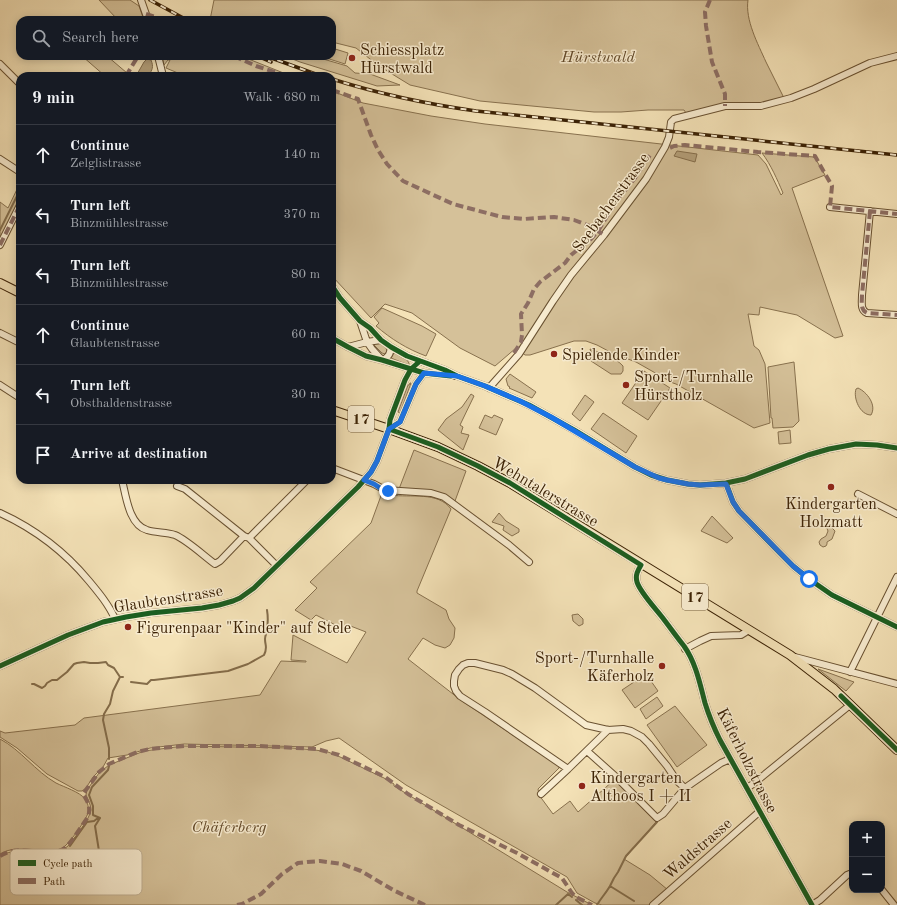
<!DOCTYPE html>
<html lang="en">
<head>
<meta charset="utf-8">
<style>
	:root { --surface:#171b24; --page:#242831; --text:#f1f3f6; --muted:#9ea1a6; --line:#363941 }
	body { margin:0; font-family:"Old Standard TT",serif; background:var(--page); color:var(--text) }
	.controls { position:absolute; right:12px; bottom:12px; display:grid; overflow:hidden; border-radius:8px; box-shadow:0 2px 10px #0003 }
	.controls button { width:36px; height:36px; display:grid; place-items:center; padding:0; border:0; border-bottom:1px solid var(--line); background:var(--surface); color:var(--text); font:20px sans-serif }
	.stop { position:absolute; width:12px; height:12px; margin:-9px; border:3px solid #1a73e8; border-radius:50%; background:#fff }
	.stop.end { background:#1a73e8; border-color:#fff; box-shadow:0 1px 4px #0008 }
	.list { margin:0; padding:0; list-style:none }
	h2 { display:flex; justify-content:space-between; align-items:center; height:52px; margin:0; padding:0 16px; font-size:17px }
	h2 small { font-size:13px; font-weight:400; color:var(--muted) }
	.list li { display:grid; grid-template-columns:26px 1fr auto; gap:12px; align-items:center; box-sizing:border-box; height:60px; padding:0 16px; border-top:1px solid var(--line) }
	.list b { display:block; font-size:15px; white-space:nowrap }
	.list p { margin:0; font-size:13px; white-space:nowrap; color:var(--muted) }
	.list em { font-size:13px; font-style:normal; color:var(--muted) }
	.icon { flex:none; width:22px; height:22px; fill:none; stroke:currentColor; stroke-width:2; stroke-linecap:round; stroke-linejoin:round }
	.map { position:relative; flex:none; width:897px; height:905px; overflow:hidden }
	.search { position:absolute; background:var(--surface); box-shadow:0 2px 10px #0003; left:16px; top:16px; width:320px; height:44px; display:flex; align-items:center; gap:10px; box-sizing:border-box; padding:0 14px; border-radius:12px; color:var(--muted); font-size:15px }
	.panel { position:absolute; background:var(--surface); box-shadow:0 2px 10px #0003; left:16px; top:72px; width:320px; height:412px; border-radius:12px }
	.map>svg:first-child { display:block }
</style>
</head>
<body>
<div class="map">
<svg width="897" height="905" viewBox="0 0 897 905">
	<rect width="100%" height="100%" fill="#f4e2b7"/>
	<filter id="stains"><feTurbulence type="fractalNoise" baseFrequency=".005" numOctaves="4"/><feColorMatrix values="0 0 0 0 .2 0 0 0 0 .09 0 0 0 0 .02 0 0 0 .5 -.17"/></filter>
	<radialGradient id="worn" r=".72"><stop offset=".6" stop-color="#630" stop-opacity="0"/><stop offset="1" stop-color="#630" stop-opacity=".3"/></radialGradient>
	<path fill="#d5c199" stroke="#88714e" d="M99,0H130L139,6L144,20H118Z
		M214,0H748C745,20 758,44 766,62C772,74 778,86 784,98L760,104H722L686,113L684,110H648L621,112H594L480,101L410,85L379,66L356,48L332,42V20H210Z
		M332,48L348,53L345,64L320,56H332Z
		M82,56H107L127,73L125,76H105Z
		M162,56H241L291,76H185L166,68L170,60H168L164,65Z
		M285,56H313L347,66L355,73L370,74L400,85L377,86L300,62Z
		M332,91L363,103L431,116L485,124L758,155L766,164L781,195L783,193C777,179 771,165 762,153L814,157L815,158L825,175L792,188L843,336L835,338L797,315L760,307L759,315L748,314L754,346L759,350L765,364L770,423L754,428L676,384L673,383L636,362L612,353L597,345L586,341H574L530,355H525L516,348L495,366L460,348L412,313L385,304L371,318L332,276Z
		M20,183V200L0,239V202L8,208Z
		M382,308L422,326L436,334L426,356C407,349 391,339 376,326L379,323L374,317Z
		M378,343C382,344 386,346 387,351L385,354L382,353L373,344Z
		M590,349C601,353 615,357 623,366V371L621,374H611L591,361L593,358Z
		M394,352L407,360L409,363V364L408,365L391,358L393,355Z
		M794,362L799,421L793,427L773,428L772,418H771L768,367Z
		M644,371L670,388L648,420L622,403Z
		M510,374L536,392L532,398L509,388L510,387L508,386L506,379Z
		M410,383H411L400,413L398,412L408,385H409Z
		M858,388C867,392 877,405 871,415C860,415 853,398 856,389Z
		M471,394L474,396L460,425L463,427L461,433L469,435L463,450L438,430L446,419L462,407Z
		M585,395L594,402L580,421L572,414Z
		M603,413L637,436L626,453L591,429Z
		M485,415L492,418L494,415L503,419L496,435L479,428Z
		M790,430L791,443L779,444L778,432Z
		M414,450L466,471L455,501L399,489Z
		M382,493C385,493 388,494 391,495C410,498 438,491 451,509L417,591V593L446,610L449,619L455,628L454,638L450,645L445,648L435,645L423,638L408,659L462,701L559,766V768L538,789L539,795L553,814L570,801L578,812L614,780L656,822L624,859L650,875L668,890L650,905H602L595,903L577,893L567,877L406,785L339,738L326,741L312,747L184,744L150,748L127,755L108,758L103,767L93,777L86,788L82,791H78L47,774L17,748L0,737V731L5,733L75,725L84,718L260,695L281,661L306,662V661L291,660L293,635L347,663L366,632L348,625L345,630L316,615L311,620L295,610L317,588L310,582L371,523Z
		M499,513L506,521L519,529V532L512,536L503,530L504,526L492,522Z
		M712,516L733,538L727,543L701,531Z
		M828,524L835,531L832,539L827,542V544L826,546L823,547L820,545L819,542L821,539L826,536L828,531L826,526Z
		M578,614L583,619V624L579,626L573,621L572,615Z
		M818,669L854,682L846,691Z
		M646,674L658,691L635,708L622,690Z
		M657,697L663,706L646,719L640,709Z
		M675,706L707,745L677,767L647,725Z
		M0,739C21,750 35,771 56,783C64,787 80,792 85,799C88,803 89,808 88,813C86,820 71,841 65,846C63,848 60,849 57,850C51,852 45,851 39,850C26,849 11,847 0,854Z
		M184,746L292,748L315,750L328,752L338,756L384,778L394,784V786L567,892L592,905H0V856C22,843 48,863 68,846C74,838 90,819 91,810C91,805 88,800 86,795L87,790L99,773L109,765L144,751Z"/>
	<path fill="#b5a07a" stroke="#846d4b" d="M147,59L151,60C154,67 152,70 149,75L136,76L144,62Z
		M677,151L697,154L695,162L674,156Z"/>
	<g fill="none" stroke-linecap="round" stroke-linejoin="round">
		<path stroke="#846d4b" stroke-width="2" d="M0,230L20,190
			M131,682L147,684L151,680H154L228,671L248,664L264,655C268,647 265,646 265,639C265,635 267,633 267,630C268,623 268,616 267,610
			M32,684H34L42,688L45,686L47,683L52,680H57L67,672L74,664L77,663L84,662L90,663H98L106,662L108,665L114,668L120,677
			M109,759V748L103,720L104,714L110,704L113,691L120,677H123
			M100,818L93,815V806L89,795L92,787L108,770L109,766
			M70,846L87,822L94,821L98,818
			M81,862L85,859L99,851L95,826L100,818
			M576,900L582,905
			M634,901L610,886L614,878L618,872L626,856L657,822
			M556,905L568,894L572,897
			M597,905C601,898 606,893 610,886"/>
		<g stroke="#695131" stroke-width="8">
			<path id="minor" d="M141,0L148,20
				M158,56L163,76
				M0,64L20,84
				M0,159L20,172
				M830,207L897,214
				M870,211L862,295C862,302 860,310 867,313L897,315
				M0,245L20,205
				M332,286L340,298L360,321L370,328L381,340L391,347L407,356L445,370L457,376L485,386L529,405L574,430L635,467L651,475L667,480L688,484L700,485L726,483L745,479L808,455L829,449L856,444L877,445L897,448
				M360,321L367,342L372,349L382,360
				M0,333L20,343
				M332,338L348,347L366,356L382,360L424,373L455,376
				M348,347L367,342L381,340
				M382,360C389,357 390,354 391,347
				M0,385L20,398
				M489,388L519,354L553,301L571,275L604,235L646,179L665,147L669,137L671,122L674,119L725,106H761L791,98L814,89L870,63L897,56
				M389,429L400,422L416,384L424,373
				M332,468L374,484L385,490L431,493L444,497L509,545L529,562
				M122,480C126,496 129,525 147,530C156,533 166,532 175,535C187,540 204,556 215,564L220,561L244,536
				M726,483L733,502L739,511L780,553L793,566L809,579L832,595L897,627
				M177,486L185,489L244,536L249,538L277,566
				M858,494L897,514
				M0,513C35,529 65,552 89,581C99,593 109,605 115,619
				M249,538L307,480
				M641,565C638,570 635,575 637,582C640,592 655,608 662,617C669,626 676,636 684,646C696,663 700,684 705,703C709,716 714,728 720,740L812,905
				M685,649L700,641L711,636L741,635L749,630
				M795,657L897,684
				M0,666L68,635L103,622L126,617L151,613L202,608L219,605L233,601L240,598L254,588L358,487L371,472L377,461L389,429L390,420L405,380L411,369L420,361
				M850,672L897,577
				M587,751L615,776L657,818L663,814L685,788
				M568,769L485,712L460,696L456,691L454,686V681L455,675L459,669L463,665L468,663H475L503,670L512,674L535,688L586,725L608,730L623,729L631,731L642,737L649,744L667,766L677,781L685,788L721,763L730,759
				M747,788L753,784L850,705
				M541,794L568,769L608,730
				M882,890L894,905
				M653,905L759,812
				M812,905L820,900L847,875L852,873"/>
		</g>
		<g stroke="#3b2104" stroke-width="10">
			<path id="major" d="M0,283L20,293
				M332,410L389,429L438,447L478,466L510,483L790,655L834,689L897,750"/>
		</g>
		<use href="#minor" stroke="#f8ecd0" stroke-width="6"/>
		<use href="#major" stroke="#f4e2b7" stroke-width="8"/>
		<g stroke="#3b2104" stroke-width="3.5">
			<path id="rail" d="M150,0L187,20
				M257,56L271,62
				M266,56L321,76
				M332,79C379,94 427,104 476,111L897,155"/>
		</g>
		<use href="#rail" stroke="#f8ecd0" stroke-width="2" stroke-dasharray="6" stroke-linecap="butt"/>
		<path stroke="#8d6e63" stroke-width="4" stroke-dasharray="8 4" stroke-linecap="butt" d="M710,0L705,12L706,26L712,62L725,94V106
			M146,14L156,17L161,20
			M234,56L256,66L287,76
			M126,76L138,56
			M332,90L358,99L371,135L378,150L387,164L403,181L453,204L502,217L524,219L554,217L574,220L590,226L598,231L604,235
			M670,148L674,146L685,145L758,152L815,156L832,186L830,207L897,214
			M870,211L862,295C862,302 860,310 867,313L897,315
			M0,245L20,205
			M514,353L521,342L522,335L521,314L528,303L534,289L540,282L565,263L571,255L591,239L598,231L617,200L635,178L650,155
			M0,856C5,853 11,851 18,850C32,850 55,857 66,847C73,840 82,825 88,817C91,807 88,802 83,794L99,772L109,764L137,752L150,749L184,746H258L317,749L339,755L385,777L408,794L459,825L517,853L562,878L572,893L576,897L592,905
			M237,905L242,904L261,894L282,874L298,863L307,862L320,861L342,864L361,871L395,891L425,905"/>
		<g stroke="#f8ecd0" stroke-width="8">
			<path id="cycleway" d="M332,286L340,298L360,321L370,328L381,340L391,347L407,356L445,370L457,376L485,386L529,405L574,430L635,467L651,475L667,480L688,484L700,485L726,483L745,479L808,455L829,449L856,444L877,445L897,448
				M332,338L348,347L366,356L382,360L424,373L451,376
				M389,429L438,447L478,466L510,483L641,565C638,570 635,575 637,582C640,592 655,608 662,617C669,626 676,636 684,646C696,663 700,684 705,703C709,716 714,728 720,740L812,905
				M389,429L400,422L416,384L424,373
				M726,483L733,502L739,511L780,553L793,566L809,579L832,595L897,627
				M0,666L68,635L103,622L126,617L151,613L202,608L219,605L233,601L240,598L254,588L358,487L371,472L377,461L389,429L390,420L405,380L411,369L420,361
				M841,696L897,750"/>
		</g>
		<use href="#cycleway" stroke="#1b5e20" stroke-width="5"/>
	</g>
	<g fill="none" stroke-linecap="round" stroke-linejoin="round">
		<path stroke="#1a73e8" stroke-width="5" d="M388,491L380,488L374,484L364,480L371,472L377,461L389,429L400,422L416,384L424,373L457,376L485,386L520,401L551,417L635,467L659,478L667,480L688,484L700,485L726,484L733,502L739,511L793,566L809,579"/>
	</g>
	<g fill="#8f2418" stroke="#f8ecd0" stroke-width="1.5">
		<circle cx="352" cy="58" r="4"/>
		<circle cx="554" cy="354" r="4"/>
		<circle cx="626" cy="385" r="4"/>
		<circle cx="831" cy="487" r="4"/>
		<circle cx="128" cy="627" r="4"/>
		<circle cx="662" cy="666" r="4"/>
		<circle cx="582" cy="786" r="4"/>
	</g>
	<g text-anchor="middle" stroke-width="3" stroke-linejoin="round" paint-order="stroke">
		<g fill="#f8ecd0" stroke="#745e41" stroke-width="1">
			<rect x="348" y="406" width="26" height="26" rx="3"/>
			<rect x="682" y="584" width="26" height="26" rx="3"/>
		</g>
		<g font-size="15" font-weight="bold" fill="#3b2104">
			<text x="361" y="424">17</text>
			<text x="695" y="602">17</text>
		</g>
		<g font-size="16" fill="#3b2104" stroke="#f8ecd0" text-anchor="start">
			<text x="360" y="55">Schiessplatz<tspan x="360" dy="18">Hürstwald</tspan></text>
			<text x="562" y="360">Spielende Kinder</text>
			<text x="634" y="382">Sport-/Turnhalle<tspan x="634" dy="18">Hürstholz</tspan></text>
			<text x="831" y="509" text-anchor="middle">Kindergarten<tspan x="831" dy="18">Holzmatt</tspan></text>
			<text x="136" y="633">Figurenpaar "Kinder" auf Stele</text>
			<text x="654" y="663" text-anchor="end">Sport-/Turnhalle<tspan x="654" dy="18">Käferholz</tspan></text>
			<text x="590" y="783">Kindergarten<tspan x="590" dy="18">Althoos I + II</tspan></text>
		</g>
		<g font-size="16" font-style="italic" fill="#624929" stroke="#f8ecd0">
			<text x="598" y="62">Hürstwald</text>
			<text x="229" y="832">Chäferberg</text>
		</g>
		<g font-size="16" fill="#3b2104" stroke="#f8ecd0">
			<text transform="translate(610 202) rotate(-54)" y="6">Seebacherstrasse</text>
			<text transform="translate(546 491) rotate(31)" y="6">Wehntalerstrasse</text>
			<text transform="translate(168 598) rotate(-9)" y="6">Glaubtenstrasse</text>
			<text transform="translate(748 760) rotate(63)" y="6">Käferholzstrasse</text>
			<text transform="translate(697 848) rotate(-41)" y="6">Waldstrasse</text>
		</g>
	</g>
	<rect x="10" y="849" width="132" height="46" rx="6" fill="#f8ecd0" stroke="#bfaf93" stroke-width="1"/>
	<rect x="18" y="860" width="18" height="6" fill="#1b5e20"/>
	<rect x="18" y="878" width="18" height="6" fill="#8d6e63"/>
	<g font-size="11" fill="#3b2104">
		<text x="43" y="867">Cycle path</text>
		<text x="43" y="885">Path</text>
	</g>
	<rect width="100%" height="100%" filter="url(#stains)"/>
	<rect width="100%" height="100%" fill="url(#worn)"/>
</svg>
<div class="controls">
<button>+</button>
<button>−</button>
</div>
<div class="stop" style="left:809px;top:579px"></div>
<div class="stop end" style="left:388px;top:491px"></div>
<div class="search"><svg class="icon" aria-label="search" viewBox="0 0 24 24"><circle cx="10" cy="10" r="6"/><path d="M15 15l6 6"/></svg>Search here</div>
<section class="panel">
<h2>9 min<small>Walk · 680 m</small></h2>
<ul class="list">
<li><svg class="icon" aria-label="ahead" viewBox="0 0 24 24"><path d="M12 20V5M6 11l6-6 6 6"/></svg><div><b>Continue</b><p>Zelglistrasse</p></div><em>140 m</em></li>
<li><svg class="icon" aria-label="left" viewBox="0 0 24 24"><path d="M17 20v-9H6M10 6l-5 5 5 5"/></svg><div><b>Turn left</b><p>Binzmühlestrasse</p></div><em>370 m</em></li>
<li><svg class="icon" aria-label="left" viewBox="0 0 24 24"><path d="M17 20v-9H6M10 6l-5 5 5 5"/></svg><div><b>Turn left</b><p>Binzmühlestrasse</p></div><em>80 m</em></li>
<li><svg class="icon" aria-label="ahead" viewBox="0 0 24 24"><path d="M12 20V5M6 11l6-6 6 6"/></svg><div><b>Continue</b><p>Glaubtenstrasse</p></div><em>60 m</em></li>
<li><svg class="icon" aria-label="left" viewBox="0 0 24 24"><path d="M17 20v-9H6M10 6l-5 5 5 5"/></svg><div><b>Turn left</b><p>Obsthaldenstrasse</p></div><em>30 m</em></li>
<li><svg class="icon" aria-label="arrive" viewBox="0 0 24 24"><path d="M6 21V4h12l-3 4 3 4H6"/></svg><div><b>Arrive at destination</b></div></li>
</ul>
</section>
</div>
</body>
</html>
